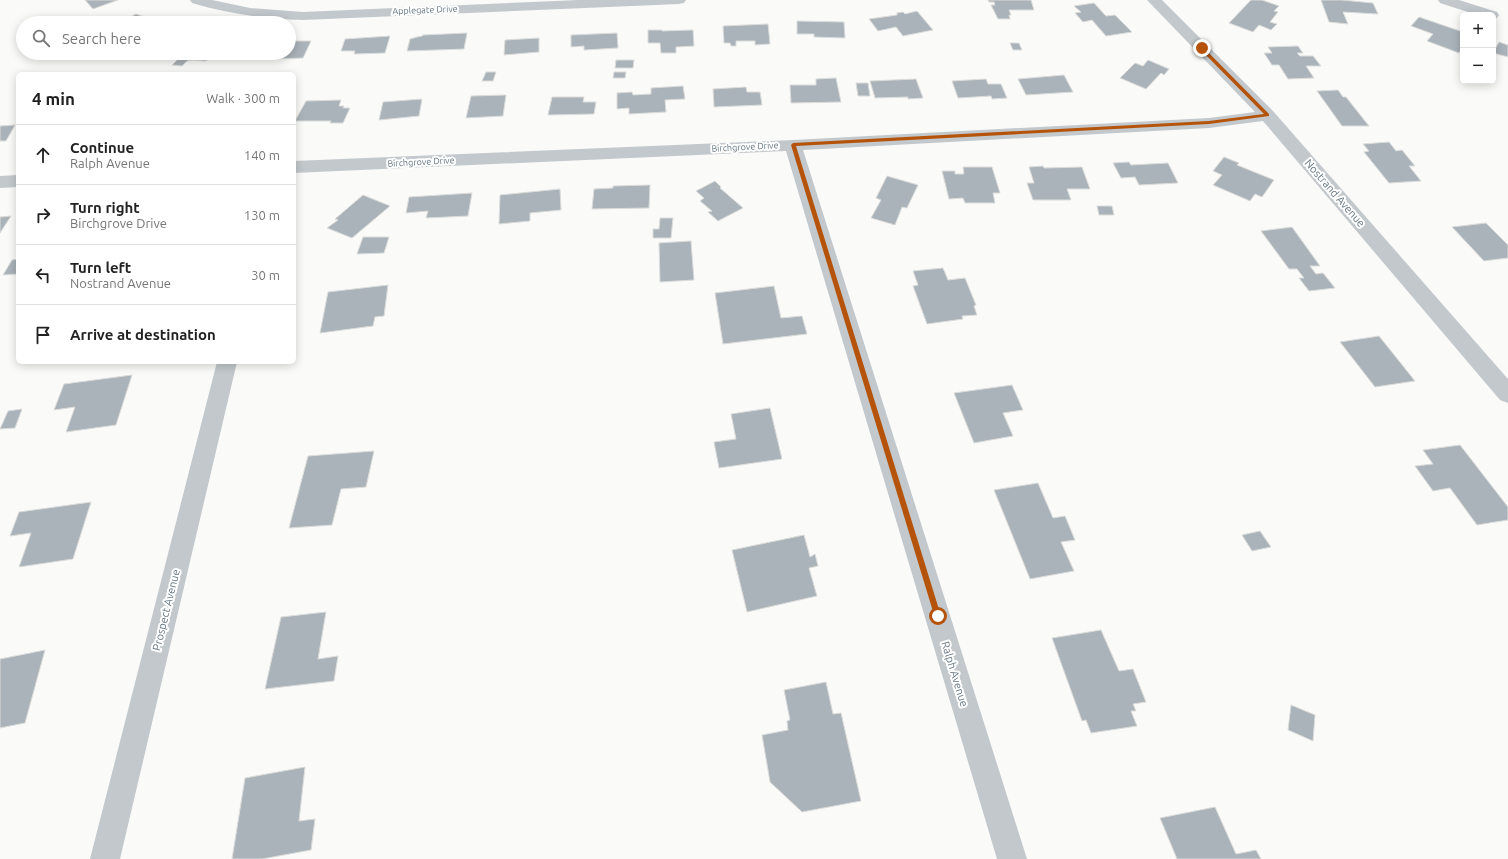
<!DOCTYPE html>
<html lang="en">
<head>
<meta charset="utf-8">
<style>
	:root { --surface:#fff; --page:#f6f6f6; --text:#222; --muted:#767676; --line:#e0e0e0 }
	body { margin:0; font-family:Ubuntu,sans-serif; background:var(--page); color:var(--text) }
	.controls { position:absolute; right:12px; top:12px; display:grid; overflow:hidden; border-radius:6px; box-shadow:0 2px 10px #0003 }
	.controls button { width:36px; height:36px; display:grid; place-items:center; padding:0; border:0; border-bottom:1px solid var(--line); background:var(--surface); color:var(--text); font:20px sans-serif }
	.stop { position:absolute; width:12px; height:12px; margin:-9px; border:3px solid #b45309; border-radius:50%; background:#fff }
	.stop.end { background:#b45309; border-color:#fff; box-shadow:0 1px 4px #0008 }
	.list { margin:0; padding:0; list-style:none }
	h2 { display:flex; justify-content:space-between; align-items:center; height:52px; margin:0; padding:0 16px; font-size:17px }
	h2 small { font-size:13px; font-weight:400; color:var(--muted) }
	.list li { display:grid; grid-template-columns:26px 1fr auto; gap:12px; align-items:center; box-sizing:border-box; height:60px; padding:0 16px; border-top:1px solid var(--line) }
	.list b { display:block; font-size:15px; white-space:nowrap }
	.list p { margin:0; font-size:13px; white-space:nowrap; color:var(--muted) }
	.list em { font-size:13px; font-style:normal; color:var(--muted) }
	.icon { flex:none; width:22px; height:22px; fill:none; stroke:currentColor; stroke-width:2; stroke-linecap:round; stroke-linejoin:round }
	.map { position:relative; flex:none; width:1508px; height:859px; overflow:hidden }
	.search { position:absolute; background:var(--surface); box-shadow:0 2px 10px #0003; left:16px; top:16px; width:280px; height:44px; display:flex; align-items:center; gap:10px; box-sizing:border-box; padding:0 14px; border-radius:22px; color:var(--muted); font-size:15px }
	.panel { position:absolute; background:var(--surface); box-shadow:0 2px 10px #0003; left:16px; top:72px; width:280px; height:292px; border-radius:6px }
	.map>svg:first-child { display:block }
</style>
</head>
<body>
<div class="map">
<svg width="1508" height="859" viewBox="0 0 1508 859">
	<rect width="100%" height="100%" fill="#fafaf8"/>
	<path fill="#aab3b9" stroke="#dcdcda" d="M85,0H118L93,9Z
		M988,0H1031L1034,10H1009L1011,15H1009L1010,19H998L991,5H995L994,2H989Z
		M1251,0H1262L1279,6L1274,11L1278,12L1270,22L1277,24L1271,30L1259,25L1253,32L1229,23Z
		M1321,0H1342L1373,3L1378,14L1343,12L1348,24L1329,22Z
		M1094,3L1106,16L1115,15L1132,32L1106,36L1092,20L1083,22L1075,13L1081,12L1074,6Z
		M917,11L933,30L903,36L896,27L878,31L869,19L897,15V13L903,12L905,14Z
		M136,14L162,23H119Z
		M1419,17L1463,32V47L1459,53L1427,41L1433,34L1411,26Z
		M797,21L844,22L845,38L814,37V34H797Z
		M768,24L770,44L755,45V41H736V46H731L730,43H724L723,26Z
		M648,30H662V31L693,30L694,46L676,47V53H661L660,43H648Z
		M467,33L464,49L407,51L410,39L417,37L422,36L423,35Z
		M617,33L618,48L584,50V46L571,47V35Z
		M390,36L385,53L354,54L355,51H341L345,39Z
		M539,38V52L504,55L505,40Z
		M289,41H311L303,58L273,59L275,54H260L289,53Z
		M1499,42L1508,45V57L1493,53Z
		M1010,43H1019L1022,50H1013Z
		M1298,46L1303,53H1297L1300,56H1313L1321,66H1306L1314,78L1288,79L1279,65H1272L1264,53H1272L1268,47Z
		M184,53H219L215,57L205,61L192,60L187,61L182,66L172,65Z
		M616,60H634L633,68H615Z
		M1148,60L1169,69L1164,75L1161,73L1146,89L1120,78L1135,63L1143,66Z
		M486,72H496L493,81H482Z
		M614,72H626L625,78H613Z
		M1064,75L1073,92L1026,95L1018,79Z
		M836,78L841,102L791,103L790,85H816V79Z
		M916,79L923,98L908,99V97L875,98L870,81Z
		M986,79L988,84H1001L1007,98L992,99L991,96L958,98L952,81Z
		M856,83H868L870,96H858Z
		M683,86L685,99L665,100L666,112L629,114V108L617,109V93L632,92L633,95L651,94V88Z
		M746,87L747,92H760L762,105L714,107L713,89Z
		M1338,90L1343,97H1346L1369,126H1342L1317,91Z
		M506,95L503,116L466,118L471,96Z
		M552,97H584L583,102H596L594,114L548,115Z
		M422,99L419,116L379,120L383,102Z
		M341,100L339,106H344L343,108H350L343,123H330L331,121H295L306,101Z
		M15,125L6,141H0V126Z
		M1389,142L1396,151L1402,150L1415,166H1409L1421,181L1389,183L1364,152L1369,151L1363,144Z
		M1224,157L1239,163L1237,165L1274,180L1262,197L1255,194L1250,201L1213,185L1222,175L1213,171Z
		M1129,162L1131,165L1168,163L1178,183L1139,185L1135,177L1121,178L1113,163Z
		M1043,166L1044,168L1082,167L1090,189H1067L1071,200H1033L1027,183H1034L1029,167Z
		M963,167H992L1000,193H993L995,203H965L963,198L949,199L942,171H955V174H964Z
		M887,176L918,185L907,208L902,207L895,225L871,218L881,200L876,198Z
		M715,181L721,187L720,188L743,208L718,221L708,212L712,211L700,201L704,198L696,191Z
		M650,185L649,208L592,209L594,189L613,188V186Z
		M560,189L561,210L530,213V221L499,224L500,195Z
		M472,193L468,216L426,218L428,211L406,213L409,197Z
		M363,195L390,206L352,238L327,228L338,220L335,219Z
		M1097,206H1112L1114,215H1099Z
		M11,216L0,233V217Z
		M660,218H673L671,238H653V229H659Z
		M1486,223L1508,245V258L1484,261L1452,227Z
		M1292,227L1320,266H1310L1316,274L1323,273L1335,288L1309,291L1299,278H1304L1297,269H1289L1261,231Z
		M363,237H389L384,253L357,254Z
		M691,241L694,280L660,282L659,243Z
		M18,259V274L3,275L12,260Z
		M943,268L948,280L965,278L976,305L974,306L977,315L962,316L963,319L927,324L913,286L918,285L913,271Z
		M388,285L384,316L375,317L373,326L320,333L328,292Z
		M774,286L781,318L802,316L807,334L723,344L715,293Z
		M1379,336L1415,381L1375,387L1340,342Z
		M132,375L116,425L66,432L75,407L54,410L64,384Z
		M1012,385L1023,410L1003,413L1013,436L974,443L954,393Z
		M770,408L782,459L719,468L714,442L736,439L731,414Z
		M22,409L15,428L0,429L8,411Z
		M1460,445L1508,507V520L1477,525L1450,488L1433,491L1415,466L1433,464L1423,450Z
		M374,451L366,487L341,489L332,525L289,528L308,456Z
		M1038,483L1053,518L1065,516L1075,540L1061,542L1074,571L1030,579L994,490Z
		M91,502L73,559L19,567L31,533L10,536L19,512Z
		M1260,531L1271,547L1252,551L1242,535Z
		M804,535L810,557L815,554L818,566L809,568L817,596L747,612L732,550Z
		M326,612L318,659L338,656L334,681L265,689L281,617Z
		M1101,630L1119,671L1133,669L1146,702L1133,704L1136,711H1131L1137,726L1091,733L1086,720L1082,721L1052,638Z
		M45,650L25,723L0,728V659Z
		M826,682L833,714L841,713L861,801L802,812L770,782L762,735L788,730L787,721L790,720L784,690Z
		M1291,705L1315,715L1313,741L1288,730Z
		M305,767L299,821L315,819L311,850L262,859H232L245,778Z
		M1215,807L1236,854L1256,850L1261,859H1177L1160,818Z"/>
	<g fill="none" stroke-linecap="round" stroke-linejoin="round">
		<path fill="#c3c8cc" fill-rule="evenodd" d="M190,0H212L250,8L303,12L579,0H686L684,3L679,4L303,20C265,19 229,14 192,3Z
			M1147,0H1162L1273,111L1508,379V403L1500,400L1263,121L1209,128L803,150L1027,859H997L786,151L294,173V161L793,140L1209,118L1255,112Z
			M1438,0H1459L1497,12L1499,15L1497,18L1493,19V15H1477L1440,3Z
			M18,175V187L0,188V176Z
			M217,362H237L120,859H90Z"/>
	</g>
	<path fill="#b45309" d="M1200,47H1203L1269,114V116L1209,124L796,146L941,616L940,618H935L791,145L793,143L1209,121L1264,114L1200,49Z"/>
	<g text-anchor="middle" stroke-width="4" stroke-linejoin="round" paint-order="stroke">
		<g font-size="9" fill="#657683" stroke="#fff">
			<text transform="translate(425 10) rotate(-2)" y="3">Applegate Drive</text>
			<text transform="translate(745 147) rotate(-3)" y="3">Birchgrove Drive</text>
			<text transform="translate(421 162) rotate(-3)" y="3">Birchgrove Drive</text>
		</g>
		<g font-size="11" fill="#657683" stroke="#fff">
			<text transform="translate(1335 193) rotate(49)" y="4">Nostrand Avenue</text>
			<text transform="translate(166 610) rotate(-76)" y="4">Prospect Avenue</text>
			<text transform="translate(955 674) rotate(73)" y="4">Ralph Avenue</text>
		</g>
	</g>
</svg>
<div class="controls">
<button>+</button>
<button>−</button>
</div>
<div class="stop" style="left:938px;top:616px"></div>
<div class="stop end" style="left:1202px;top:48px"></div>
<div class="search"><svg class="icon" aria-label="search" viewBox="0 0 24 24"><circle cx="10" cy="10" r="6"/><path d="M15 15l6 6"/></svg>Search here</div>
<section class="panel">
<h2>4 min<small>Walk · 300 m</small></h2>
<ul class="list">
<li><svg class="icon" aria-label="ahead" viewBox="0 0 24 24"><path d="M12 20V5M6 11l6-6 6 6"/></svg><div><b>Continue</b><p>Ralph Avenue</p></div><em>140 m</em></li>
<li><svg class="icon" aria-label="right" viewBox="0 0 24 24"><path d="M7 20v-9h11M14 6l5 5-5 5"/></svg><div><b>Turn right</b><p>Birchgrove Drive</p></div><em>130 m</em></li>
<li><svg class="icon" aria-label="left" viewBox="0 0 24 24"><path d="M17 20v-9H6M10 6l-5 5 5 5"/></svg><div><b>Turn left</b><p>Nostrand Avenue</p></div><em>30 m</em></li>
<li><svg class="icon" aria-label="arrive" viewBox="0 0 24 24"><path d="M6 21V4h12l-3 4 3 4H6"/></svg><div><b>Arrive at destination</b></div></li>
</ul>
</section>
</div>
</body>
</html>
